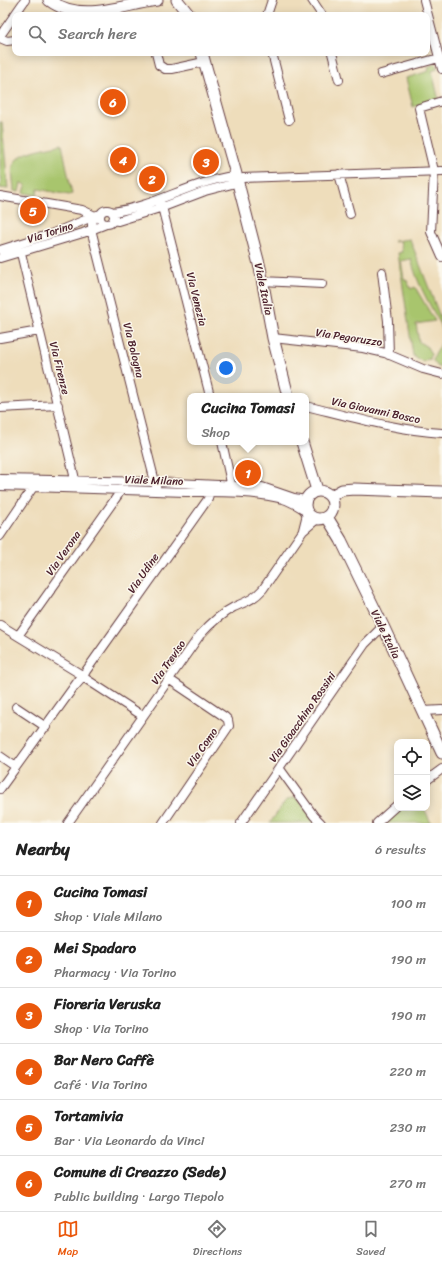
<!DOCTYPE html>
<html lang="en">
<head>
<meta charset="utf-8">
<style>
	:root { --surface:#fff; --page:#f2f2f2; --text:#222; --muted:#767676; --line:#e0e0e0; --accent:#ea580c }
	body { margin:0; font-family:Sriracha,sans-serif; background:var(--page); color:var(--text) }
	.controls { position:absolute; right:12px; bottom:12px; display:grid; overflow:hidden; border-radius:8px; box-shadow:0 2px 10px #0003 }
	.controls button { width:36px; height:36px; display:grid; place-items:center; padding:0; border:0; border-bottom:1px solid var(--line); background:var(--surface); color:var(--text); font:20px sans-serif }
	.you { position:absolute; left:226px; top:368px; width:14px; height:14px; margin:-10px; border:3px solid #fff; border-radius:50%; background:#1a73e8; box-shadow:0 0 0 6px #1a73e833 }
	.badge { display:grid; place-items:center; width:26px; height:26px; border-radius:50%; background:var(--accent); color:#fff; font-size:13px; font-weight:700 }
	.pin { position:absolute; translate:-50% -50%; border:2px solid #fff; box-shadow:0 1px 4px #0006 }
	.popup { position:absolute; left:187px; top:393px; width:122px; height:52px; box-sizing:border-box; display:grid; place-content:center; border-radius:8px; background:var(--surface); filter:drop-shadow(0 1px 3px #0005); font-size:13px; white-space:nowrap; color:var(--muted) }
	.popup b { font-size:15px; color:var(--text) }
	.popup::after { content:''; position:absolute; left:50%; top:100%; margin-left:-8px; border:8px solid transparent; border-top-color:var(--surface) }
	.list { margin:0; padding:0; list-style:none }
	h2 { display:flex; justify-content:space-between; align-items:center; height:52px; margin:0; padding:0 16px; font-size:17px }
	h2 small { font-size:13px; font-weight:400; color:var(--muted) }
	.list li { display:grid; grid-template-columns:26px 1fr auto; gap:12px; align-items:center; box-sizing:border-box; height:56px; padding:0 16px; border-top:1px solid var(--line) }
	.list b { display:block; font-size:15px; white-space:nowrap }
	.list p { margin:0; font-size:13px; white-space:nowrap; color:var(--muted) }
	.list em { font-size:13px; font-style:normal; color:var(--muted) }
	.icon { flex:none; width:22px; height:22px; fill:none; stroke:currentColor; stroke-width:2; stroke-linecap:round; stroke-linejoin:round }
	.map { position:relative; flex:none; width:442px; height:823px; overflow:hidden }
	.search { position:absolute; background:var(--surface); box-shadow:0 2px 10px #0003; left:12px; right:12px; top:12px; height:44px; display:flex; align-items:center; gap:10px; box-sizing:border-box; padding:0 14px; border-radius:8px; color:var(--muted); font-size:15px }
	.sheet { height:388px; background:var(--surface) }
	nav { display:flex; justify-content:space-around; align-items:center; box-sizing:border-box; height:56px; border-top:1px solid var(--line); background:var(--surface); font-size:11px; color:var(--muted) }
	nav a { display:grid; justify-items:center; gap:2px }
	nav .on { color:var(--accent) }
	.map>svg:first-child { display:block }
</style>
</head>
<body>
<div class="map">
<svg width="442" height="823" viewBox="0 0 442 823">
	<rect width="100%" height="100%" fill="#fbf7ec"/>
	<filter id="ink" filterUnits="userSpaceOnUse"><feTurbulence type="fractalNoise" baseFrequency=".025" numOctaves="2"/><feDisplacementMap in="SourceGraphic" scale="8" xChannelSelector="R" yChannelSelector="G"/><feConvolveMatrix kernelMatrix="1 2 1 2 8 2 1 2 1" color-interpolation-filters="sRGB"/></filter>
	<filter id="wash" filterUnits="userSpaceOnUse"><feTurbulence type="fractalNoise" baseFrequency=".012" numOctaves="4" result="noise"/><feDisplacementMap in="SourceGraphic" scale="16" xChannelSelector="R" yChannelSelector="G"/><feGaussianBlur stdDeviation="0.9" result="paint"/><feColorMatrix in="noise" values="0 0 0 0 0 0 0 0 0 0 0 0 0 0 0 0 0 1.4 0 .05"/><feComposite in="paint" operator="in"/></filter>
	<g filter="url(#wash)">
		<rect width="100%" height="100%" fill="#edb"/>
		<path fill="#a8c56d" stroke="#79724c" d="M435,64L437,65V69L432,71L439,101L426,102L413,107L406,78L429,71L428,67Z
			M0,122H2L8,189L0,188V183L1,182L0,177Z
			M62,144L72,194L69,195L38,189L37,195L24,193L26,185L21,183L19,192L14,191C14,184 11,174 13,166C17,150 49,148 62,144Z
			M410,239L442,322V330L441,325C429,304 416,281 411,259L401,261L404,279H406L411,289L415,287L435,321L416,324L419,342L427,347L431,354L430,360L428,359L423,362L413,356L398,253L402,252L400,241L394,242V241Z
			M442,340V367H438L433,361C434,353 441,348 442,340Z
			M295,797L299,800L318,823H270L286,800Z
			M397,808H424L431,823H378Z"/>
	</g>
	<g filter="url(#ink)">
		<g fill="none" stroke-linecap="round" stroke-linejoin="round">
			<g stroke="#633c41" stroke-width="10">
				<path id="street" d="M312,0L322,15
					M424,0L442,69
					M267,15L272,0
					M0,36L25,0
					M0,38L7,41L15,40
					M156,53L159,65L165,69H172L204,62
					M272,53L289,120
					M332,53L339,80
					M381,74L439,58
					M442,101L419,108L434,171L431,232L442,257
					M339,174L350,214
					M243,178L442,171
					M0,196L82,210L95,216
					M160,199L210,396
					M100 217a7 7 0 1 1 14 0a7 7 0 1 1-14 0Z
					M112,212C155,207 192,181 234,176
					M95,216L92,223V233L156,486
					M113,220L118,221L163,207L205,191L236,183
					M0,250L51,234L97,215
					M21,253L74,475L76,486
					M0,258L83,233L106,224
					M382,272L388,321L389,355
					M262,281L322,284
					M0,338L39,331
					M273,338L363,348L385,353L423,369L442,374
					M306,406C351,417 396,430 442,433
					M0,408L58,405
					M222,442L230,478L232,490
					M0,479L155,482L262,487L294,498L305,500
					M0,486L186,492C215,492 255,491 283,499C291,501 298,506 305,510
					M303,530L307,514
					M0,536L36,483
					M0,625L82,675
					M18,636L118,495L123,486
					M83,677L143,716
					M76,685L83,677L86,671L208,499L210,488
					M16,707L46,727
					M423,711L442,710
					M0,756L16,767
					M280,769L314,816L321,823
					M427,780L442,769
					M0,789L78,681
					M68,823L200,635C210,624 220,614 234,607C247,601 253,600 263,589L303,531L317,519
					M163,823L229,726L228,720L225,717L170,680
					M241,823L365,644L383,626
					M377,823L397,805"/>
			</g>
			<g stroke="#633c41" stroke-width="13">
				<path id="secondary" d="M49,0C81,24 121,5 157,0
					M177,0L189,15
					M202,53L236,174
					M238,183L260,268L273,338L288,396
					M302,442L317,490
					M305 505a14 14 0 1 1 28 0a14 14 0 1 1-28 0Z
					M331,496L342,490L354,489L442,492
					M327,517L341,540L383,626L442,753"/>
			</g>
			<use href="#street" stroke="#fff" stroke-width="8"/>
			<use href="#secondary" stroke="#fff" stroke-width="11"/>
		</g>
	</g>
	<g text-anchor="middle" stroke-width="3" stroke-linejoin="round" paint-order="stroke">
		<g font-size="11" fill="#4a1f2b" stroke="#fbf7ec">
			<text transform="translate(50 232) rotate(-18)" y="4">Via Torino</text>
			<text transform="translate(264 289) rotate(78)" y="4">Viale Italia</text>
			<text transform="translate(197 299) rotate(76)" y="4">Via Venezia</text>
			<text transform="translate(349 337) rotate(9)" y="4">Via Pegoruzzo</text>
			<text transform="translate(134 350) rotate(76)" y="4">Via Bologna</text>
			<text transform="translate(60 368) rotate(76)" y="4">Via Firenze</text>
			<text transform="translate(376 410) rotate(12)" y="4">Via Giovanni Bosco</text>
			<text transform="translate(154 480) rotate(2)" y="4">Viale Milano</text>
			<text transform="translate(63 553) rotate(-55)" y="4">Via Verona</text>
			<text transform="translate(143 573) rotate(-55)" y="4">Via Udine</text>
			<text transform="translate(386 634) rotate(64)" y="4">Viale Italia</text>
			<text transform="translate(168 662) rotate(-55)" y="4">Via Treviso</text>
			<text transform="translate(302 717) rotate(-55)" y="4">Via Gioacchino Rossini</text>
			<text transform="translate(202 747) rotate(-55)" y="4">Via Como</text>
		</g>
	</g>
</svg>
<div class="controls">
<button><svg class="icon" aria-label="locate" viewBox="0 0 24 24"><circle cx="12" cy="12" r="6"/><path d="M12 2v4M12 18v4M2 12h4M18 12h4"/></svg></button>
<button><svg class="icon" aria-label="layers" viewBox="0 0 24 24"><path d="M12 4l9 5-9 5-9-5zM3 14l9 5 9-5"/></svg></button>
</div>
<div class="you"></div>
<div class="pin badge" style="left:248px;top:473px">1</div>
<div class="popup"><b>Cucina Tomasi</b>Shop</div>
<div class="pin badge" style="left:152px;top:179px">2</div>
<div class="pin badge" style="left:206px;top:162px">3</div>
<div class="pin badge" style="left:123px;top:160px">4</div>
<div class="pin badge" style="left:33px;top:211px">5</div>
<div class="pin badge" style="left:113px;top:102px">6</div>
<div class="search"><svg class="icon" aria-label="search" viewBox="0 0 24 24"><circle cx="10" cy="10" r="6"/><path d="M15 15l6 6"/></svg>Search here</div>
</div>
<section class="sheet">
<h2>Nearby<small>6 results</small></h2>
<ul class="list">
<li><span class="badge">1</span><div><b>Cucina Tomasi</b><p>Shop · Viale Milano</p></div><em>100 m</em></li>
<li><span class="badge">2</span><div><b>Mei Spadaro</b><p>Pharmacy · Via Torino</p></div><em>190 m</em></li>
<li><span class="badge">3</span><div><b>Fioreria Veruska</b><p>Shop · Via Torino</p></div><em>190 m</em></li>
<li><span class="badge">4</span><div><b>Bar Nero Caffè</b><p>Café · Via Torino</p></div><em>220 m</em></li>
<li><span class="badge">5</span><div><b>Tortamivia</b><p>Bar · Via Leonardo da Vinci</p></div><em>230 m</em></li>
<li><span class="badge">6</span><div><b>Comune di Creazzo (Sede)</b><p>Public building · Largo Tiepolo</p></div><em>270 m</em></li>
</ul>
</section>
<nav>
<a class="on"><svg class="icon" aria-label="map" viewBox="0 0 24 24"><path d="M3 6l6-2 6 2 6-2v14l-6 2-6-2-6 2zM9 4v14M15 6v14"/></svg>Map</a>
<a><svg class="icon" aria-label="directions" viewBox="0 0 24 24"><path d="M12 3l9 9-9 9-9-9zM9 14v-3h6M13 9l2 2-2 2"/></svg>Directions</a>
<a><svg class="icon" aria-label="saved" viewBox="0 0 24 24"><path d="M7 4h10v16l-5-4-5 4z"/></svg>Saved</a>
</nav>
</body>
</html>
